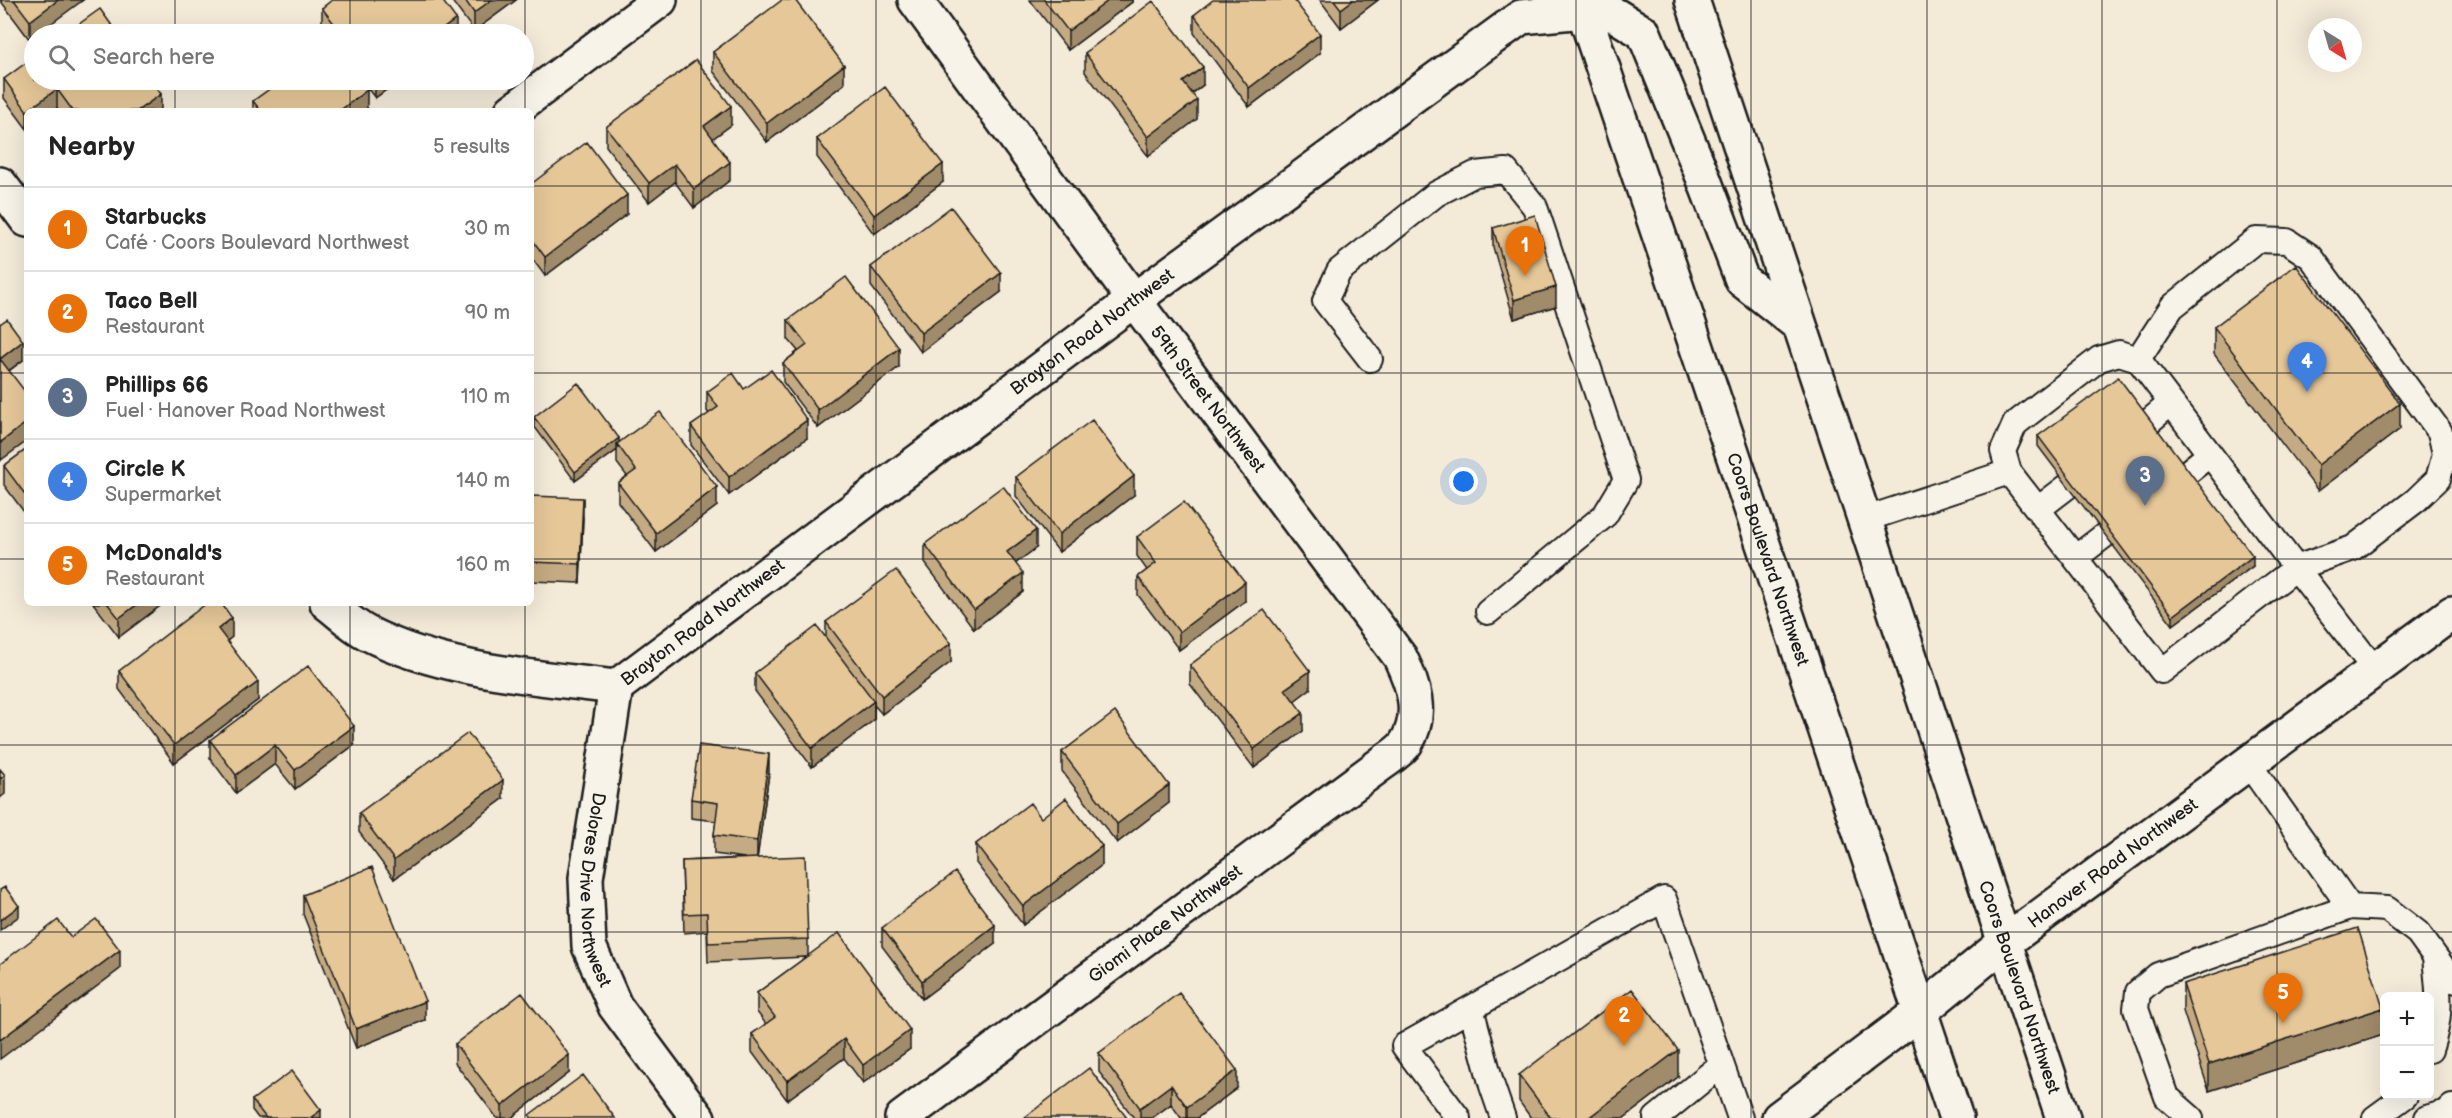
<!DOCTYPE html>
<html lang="en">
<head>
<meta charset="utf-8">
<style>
	:root { --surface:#fff; --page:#f6f6f6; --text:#222; --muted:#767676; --line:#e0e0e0; --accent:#ea580c }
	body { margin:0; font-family:"Balsamiq Sans",sans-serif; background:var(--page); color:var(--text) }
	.controls { position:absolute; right:18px; bottom:18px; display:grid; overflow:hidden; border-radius:9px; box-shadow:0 6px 24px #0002 }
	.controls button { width:54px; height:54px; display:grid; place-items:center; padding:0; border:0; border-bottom:2px solid var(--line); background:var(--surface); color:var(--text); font:30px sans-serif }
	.compass { position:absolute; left:2308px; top:18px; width:54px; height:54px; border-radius:50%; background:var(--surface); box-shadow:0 6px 24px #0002; rotate:143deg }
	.you { position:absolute; left:1464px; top:482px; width:21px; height:21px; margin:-15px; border:4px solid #fff; border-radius:50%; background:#1a73e8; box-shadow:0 0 0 9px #1a73e833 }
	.badge { display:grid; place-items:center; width:39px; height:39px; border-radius:50%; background:var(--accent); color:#fff; font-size:20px; font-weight:700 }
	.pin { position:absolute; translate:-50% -50px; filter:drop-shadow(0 2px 3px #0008) }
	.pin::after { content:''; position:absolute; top:32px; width:21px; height:18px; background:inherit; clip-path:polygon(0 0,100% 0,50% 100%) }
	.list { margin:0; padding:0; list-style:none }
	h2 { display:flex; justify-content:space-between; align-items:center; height:78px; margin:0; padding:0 24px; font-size:26px }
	h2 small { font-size:20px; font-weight:400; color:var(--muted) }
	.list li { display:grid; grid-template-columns:39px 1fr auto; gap:18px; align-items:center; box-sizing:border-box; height:84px; padding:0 24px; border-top:2px solid var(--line) }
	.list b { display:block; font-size:22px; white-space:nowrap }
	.list p { margin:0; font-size:20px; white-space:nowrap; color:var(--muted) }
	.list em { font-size:20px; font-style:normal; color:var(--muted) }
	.icon { flex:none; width:33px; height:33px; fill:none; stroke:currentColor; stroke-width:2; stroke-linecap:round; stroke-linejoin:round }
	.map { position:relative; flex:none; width:2452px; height:1118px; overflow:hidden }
	.search { position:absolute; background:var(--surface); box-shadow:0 6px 24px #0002; left:24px; top:24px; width:510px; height:66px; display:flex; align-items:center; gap:15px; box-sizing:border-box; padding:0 21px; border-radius:33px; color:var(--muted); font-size:22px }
	.panel { position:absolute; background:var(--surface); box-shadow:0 6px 24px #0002; left:24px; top:108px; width:510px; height:498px; border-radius:9px }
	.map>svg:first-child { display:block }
</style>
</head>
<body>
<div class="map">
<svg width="2452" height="1118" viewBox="0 0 2452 1118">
	<rect width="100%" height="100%" fill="#f3ead8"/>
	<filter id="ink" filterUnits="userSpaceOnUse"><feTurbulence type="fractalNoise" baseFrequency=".0167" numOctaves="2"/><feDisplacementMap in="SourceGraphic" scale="12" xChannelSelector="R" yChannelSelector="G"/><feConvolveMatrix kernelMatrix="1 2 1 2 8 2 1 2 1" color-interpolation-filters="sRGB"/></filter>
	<g filter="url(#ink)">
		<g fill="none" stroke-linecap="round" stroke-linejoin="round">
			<g stroke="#1c1c1c" stroke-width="28">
				<path id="lane" d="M1370,359L1325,301L1339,271L1436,194L1475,174L1506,171L1535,207L1626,480L1605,515L1488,612
					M2146,424L2171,403
					M2009,472L2003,451L2015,424L2099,359L2119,353L2138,359L2296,568L2353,548L2415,501L2438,479L2445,454L2440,432L2311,257L2287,241L2256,240L2172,307L2138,359
					M2184,475L2210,454
					M2038,509L2068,486
					M1866,519L2009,472L2162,671L2296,568L2375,670
					M2075,558L2105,535
					M2248,763L2350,907
					M1471,1008L1492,1086L1503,1118
					M2430,1050C2442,1015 2439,995 2435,958
					M1458,1118L1404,1046L1664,899L1740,1118
					M1656,1118L1721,1065
					M2191,1118L2167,1097L2136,1009L2138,992L2158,975L2350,907L2387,909L2418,933L2452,980
					M2375,1118L2405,1096
					M2427,1118L2447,1112L2452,1107"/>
			</g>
			<g stroke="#1c1c1c" stroke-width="38">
				<g id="street">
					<path d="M512,111L660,0"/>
					<path d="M0,184L27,220"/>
					<path d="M327,603C340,613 353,626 367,633C441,671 534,677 616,687"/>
					<path id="s1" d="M616,687L1134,300L1521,17L1584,11"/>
					<path id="s2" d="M616,687L586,878L589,946L615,1006L698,1118"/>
					<path id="s3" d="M902,1118L1381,764C1389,758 1401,751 1406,743C1424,714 1413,684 1400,657L1134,300L915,0"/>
				</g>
			</g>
			<g stroke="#1c1c1c" stroke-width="38">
				<g id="secondary">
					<path id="s4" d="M1779,1118L1921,1011L2004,943L2452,613"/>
				</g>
			</g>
			<g stroke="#1c1c1c" stroke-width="38">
				<g id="primary">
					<path id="s5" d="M1580,0L1956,1118"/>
					<path id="s6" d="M1692,0L2063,1118"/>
					<path d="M1584,11L1615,15L1644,33L1703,177L1742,280L1799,325"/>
				</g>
			</g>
			<use href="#lane" stroke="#f7f3e8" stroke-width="24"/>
			<use href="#street" stroke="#f7f3e8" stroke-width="33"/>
			<use href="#secondary" stroke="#f7f3e8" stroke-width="33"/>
			<use href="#primary" stroke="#f7f3e8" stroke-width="33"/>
		</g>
		<path fill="#c5ab83" stroke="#1c1c1c" stroke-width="1.5" d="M0,0H83L34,34V36L30,40Z
			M451,0H516L474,31Z
			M1030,0H1132V2L1068,50Z
			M1320,0H1378L1341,28Z
			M322,8L456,34H328L322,26Z
			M1194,15L1320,53L1249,107L1194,33Z
			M713,52L844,84L767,142L713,71Z
			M1085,53L1203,85L1192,94L1197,119L1148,156L1085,72Z
			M4,79L161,111H59L57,108L27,111V129L4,98Z
			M361,80H400L375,98Z
			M253,101L367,109L364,111H253Z
			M731,125L713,138L730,180L694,208L675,182L649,202L606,146V127Z
			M817,139L943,182L874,234L817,157Z
			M531,184L627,214L545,276L531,257Z
			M1493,228L1556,306L1514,319L1493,247Z
			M871,267L1001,292L921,352L871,286Z
			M788,320L899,367L818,428L783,382V363L798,351L788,339Z
			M0,324L23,360L9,371L1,460L0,459Z
			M2214,327L2400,429L2318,491L2214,354Z
			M744,389L807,438L729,495L691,445V426L709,414L707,411V392Z
			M534,417L619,442L717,506L656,552L618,502V483L627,476L617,463V450L575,481L534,426Z
			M2038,436L2253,566L2173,625L2038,446Z
			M27,449V516L4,485V466Z
			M1016,477L1134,495L1059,552L1016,496Z
			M531,496L583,517L580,583L531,581Z
			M1137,537L1245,601L1179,650L1138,595V577L1147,570L1137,556Z
			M925,544L1036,548L1016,563L1023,592L974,629L925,563Z
			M93,603H164L119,637Z
			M826,622L951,662L882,714L874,705V720L812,767L755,691V673L826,638Z
			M232,637L227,641L258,700L174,763L119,689V671Z
			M1190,665L1310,689L1294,701L1303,731L1254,768L1190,684Z
			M210,740L354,745L295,789L275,764L236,793L210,758Z
			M1062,752L1169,803L1117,843L1062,771Z
			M769,773L757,858L808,939V956L910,1049L863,1083L844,1058L787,1100L752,1052V1034L766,1024L757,1012V993L806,957L708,962L707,931L684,933L682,861L745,858L714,854V835L716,821L691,818V799Z
			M503,799L394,879L359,832V813Z
			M1041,818L1102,865L1023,925L976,863V844Z
			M303,895L425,1020L356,1048L303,914Z
			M882,928L995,944L922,999L882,946Z
			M2183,984L2383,1035L2209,1091L2183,1011Z
			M455,1044L569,1073L511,1118H497L455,1063Z
			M1099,1053L1237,1088L1197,1118H1181L1171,1104L1152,1118H1134L1099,1072Z
			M1519,1075L1678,1077L1624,1118H1531L1519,1101Z
			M252,1100L321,1118H258L252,1110Z"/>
		<path fill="#a08b6a" stroke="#1c1c1c" stroke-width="1.5" d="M58,0H83L37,34H34V36L30,40V21Z
			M491,0H516L474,31V13Z
			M1109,0H1132V2L1068,50V31Z
			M1353,0H1378L1341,28V9Z
			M456,19V34H436Z
			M1320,34V53L1249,107V88Z
			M844,65V84L767,142V123Z
			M1203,67V85L1183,100V82Z
			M375,80H400L375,98Z
			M57,89V108L53,111H27Z
			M367,90V109L364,111H339Z
			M161,94V111H137Z
			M1197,100V119L1148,156V137Z
			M731,106V125L704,145V126Z
			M730,162V180L694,208V189Z
			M675,164V182L649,202V183Z
			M943,164V182L874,234V215Z
			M627,195V214L545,276V257Z
			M1001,273V292L921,352V333Z
			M1556,287V306L1514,319V300Z
			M23,341V360L0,377V359Z
			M899,348V367L818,428V410Z
			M2400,403V429L2318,491V465Z
			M807,420V438L729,495V477Z
			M27,422V441L1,460V442Z
			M619,438V447L617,444V450L575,481V472Z
			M1134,476V495L1059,552V534Z
			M717,487V506L656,552V533Z
			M583,498V517L580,583V564Z
			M1036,530V548L1007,570V552Z
			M2253,556V566L2173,625V616Z
			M1023,573V592L974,629V610Z
			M1245,582V601L1179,650V632Z
			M139,603H164L119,637V618Z
			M232,618V637L218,648V629Z
			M951,643V662L882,714V696Z
			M1310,671V689L1285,708V689Z
			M258,682V700L174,763V745Z
			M874,701V720L812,767V748Z
			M1303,713V731L1254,768V749Z
			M354,726V745L295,789V770Z
			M275,745V764L236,793V775Z
			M769,754V773L757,860V841Z
			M5,775V794L0,798V779Z
			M503,780V799L394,879V860Z
			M1169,785V803L1117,843V824Z
			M1102,846V865L1023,925V906Z
			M19,906V916L0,930V920Z
			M995,925V944L922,999V981Z
			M120,950V969L0,1059V1040Z
			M425,1001V1020L356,1048V1029Z
			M2383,1008V1035L2209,1091V1064Z
			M910,1030V1049L863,1083V1065Z
			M844,1039V1058L787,1100V1081Z
			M1678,1050V1077L1624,1118H1588Z
			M569,1055V1073L511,1118H502V1106Z
			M1237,1070V1088L1197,1118H1187V1107Z
			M1171,1085V1104L1152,1118H1140V1108Z
			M321,1110V1118H310Z"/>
		<path fill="#e5c798" stroke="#1c1c1c" stroke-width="1.5" d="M14,0H58L30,21Z
			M332,0H442L456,19L436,34H342L322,8Z
			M465,0H491L474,13Z
			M782,0H795L844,65L767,123L713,52Z
			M1044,0H1109L1068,31Z
			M1213,0H1294L1320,34L1249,88L1194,15Z
			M1334,0H1353L1341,9Z
			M1153,1L1203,67L1183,82L1197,100L1148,137L1085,53Z
			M100,9L118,34H65Z
			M34,57V80H151L161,94L137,111H73L57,89L27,111L4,79Z
			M696,60L731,106L704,126L730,162L694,189L675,164L649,183L606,127Z
			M282,80H359L367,90L339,111H261L253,101Z
			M885,87L943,164L874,215L817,139Z
			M587,142L627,195L545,257L531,238V184Z
			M951,207L1001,273L921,333L871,267Z
			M1535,215L1556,287L1514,300L1493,228Z
			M2296,265L2400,403L2318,465L2214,327Z
			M846,277L899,348L818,410L783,363L807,345L788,320Z
			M7,319L23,341L0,359L27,394V422L1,442L0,440V324Z
			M771,370L807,420L729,477L691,426L718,407L707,392L733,373L744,389Z
			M2118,377L2253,556L2173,616L2038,436Z
			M578,383L619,438L575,472L534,417Z
			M660,412L717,487L656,533L618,483L636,470L617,444Z
			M1092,420L1134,476L1059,534L1016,477Z
			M27,449V497L4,466Z
			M1003,486L1036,530L1007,552L1023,573L974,610L925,544Z
			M531,496L583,498L580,564L531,562Z
			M1184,502L1245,582L1179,632L1138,577L1156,563L1137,537Z
			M896,570L951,643L882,696L826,622Z
			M107,603H139L119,618Z
			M207,603H221L232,618L218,629L258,682L174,745L119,671Z
			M1264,610L1310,671L1285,689L1303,713L1254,749L1190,665Z
			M817,626L874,701L812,748L755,673Z
			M308,666L354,726L295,770L275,745L236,775L210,740Z
			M1115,712L1169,785L1117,824L1062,752Z
			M468,733L503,780L394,860L359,813Z
			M699,745L769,754L757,841L714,835L718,803L691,799Z
			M0,769L5,775L0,779Z
			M1066,798L1102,846L1023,906L976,844L1030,803L1041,818Z
			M805,856L808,939L708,943L707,913L684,914L682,861Z
			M372,867L425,1001L356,1029L303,895Z
			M955,872L995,925L922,981L882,928Z
			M5,887L19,906L0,920V890Z
			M96,919L120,950L0,1040V964L58,920L71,937Z
			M2358,928L2383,1008L2209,1064L2183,984Z
			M839,933L910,1030L863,1065L844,1039L787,1081L752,1034L775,1017L757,993Z
			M1632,989L1678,1050L1588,1118H1551L1519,1075Z
			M522,993L569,1055L502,1106L455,1044Z
			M1179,993L1237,1070L1187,1107L1171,1085L1140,1108L1099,1053Z
			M1089,1068L1127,1118H1024Z
			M292,1071L321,1110L310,1118H266L252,1100Z
			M583,1075L615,1118H532L529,1115Z"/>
	</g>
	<path fill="none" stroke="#1c1c1c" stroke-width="1.5" stroke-opacity="0.55" d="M175,0V34M350,0V34M525,0V111M701,0V1118M876,0V1118M1051,0V1118M1226,0V1118M1401,0V1118M1576,0V1118M1751,0V1118M1927,0V1118M2102,0V1118M2277,0V1118M175,80V111M350,80V111M0,186H27M531,186H2452M0,373H27M531,373H2452M0,559H27M531,559H2452M175,603V1118M350,603V1118M525,603V1118M0,745H2452M0,932H2452"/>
	<g text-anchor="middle" stroke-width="5" stroke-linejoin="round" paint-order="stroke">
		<g font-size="18" fill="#1c1c1c" stroke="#f7f3e8">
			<text dy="6" stroke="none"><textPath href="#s1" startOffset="594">Brayton Road Northwest</textPath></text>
			<text transform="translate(1208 399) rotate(53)" y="6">59th Street Northwest</text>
			<text dy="6" stroke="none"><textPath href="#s5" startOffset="590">Coors Boulevard Northwest</textPath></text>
			<text dy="6" stroke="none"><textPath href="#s1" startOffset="108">Brayton Road Northwest</textPath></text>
			<text dy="6" stroke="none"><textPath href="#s4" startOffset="420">Hanover Road Northwest</textPath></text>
			<text dy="6" stroke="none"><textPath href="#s2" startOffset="206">Dolores Drive Northwest</textPath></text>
			<text dy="6" stroke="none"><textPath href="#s3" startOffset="327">Giomi Place Northwest</textPath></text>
			<text dy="6" stroke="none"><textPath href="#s6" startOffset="1040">Coors Boulevard Northwest</textPath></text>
		</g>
	</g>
</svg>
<div class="controls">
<button>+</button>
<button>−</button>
</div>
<svg class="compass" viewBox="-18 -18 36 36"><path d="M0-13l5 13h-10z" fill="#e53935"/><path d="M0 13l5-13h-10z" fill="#767676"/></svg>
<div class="you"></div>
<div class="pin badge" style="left:1525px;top:276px;background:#e8710a">1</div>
<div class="pin badge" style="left:1624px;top:1046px;background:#e8710a">2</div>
<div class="pin badge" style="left:2145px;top:506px;background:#5c6f8a">3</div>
<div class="pin badge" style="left:2307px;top:392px;background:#3f7fe0">4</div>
<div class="pin badge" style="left:2283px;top:1023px;background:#e8710a">5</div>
<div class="search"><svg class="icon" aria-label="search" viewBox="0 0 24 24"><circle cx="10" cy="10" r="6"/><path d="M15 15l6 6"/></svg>Search here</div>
<section class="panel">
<h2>Nearby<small>5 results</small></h2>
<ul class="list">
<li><span class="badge" style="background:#e8710a">1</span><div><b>Starbucks</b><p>Café · Coors Boulevard Northwest</p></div><em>30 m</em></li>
<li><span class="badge" style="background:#e8710a">2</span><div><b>Taco Bell</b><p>Restaurant</p></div><em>90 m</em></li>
<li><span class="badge" style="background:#5c6f8a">3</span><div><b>Phillips 66</b><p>Fuel · Hanover Road Northwest</p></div><em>110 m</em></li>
<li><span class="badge" style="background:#3f7fe0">4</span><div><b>Circle K</b><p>Supermarket</p></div><em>140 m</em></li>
<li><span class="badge" style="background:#e8710a">5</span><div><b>McDonald's</b><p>Restaurant</p></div><em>160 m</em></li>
</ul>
</section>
</div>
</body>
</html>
